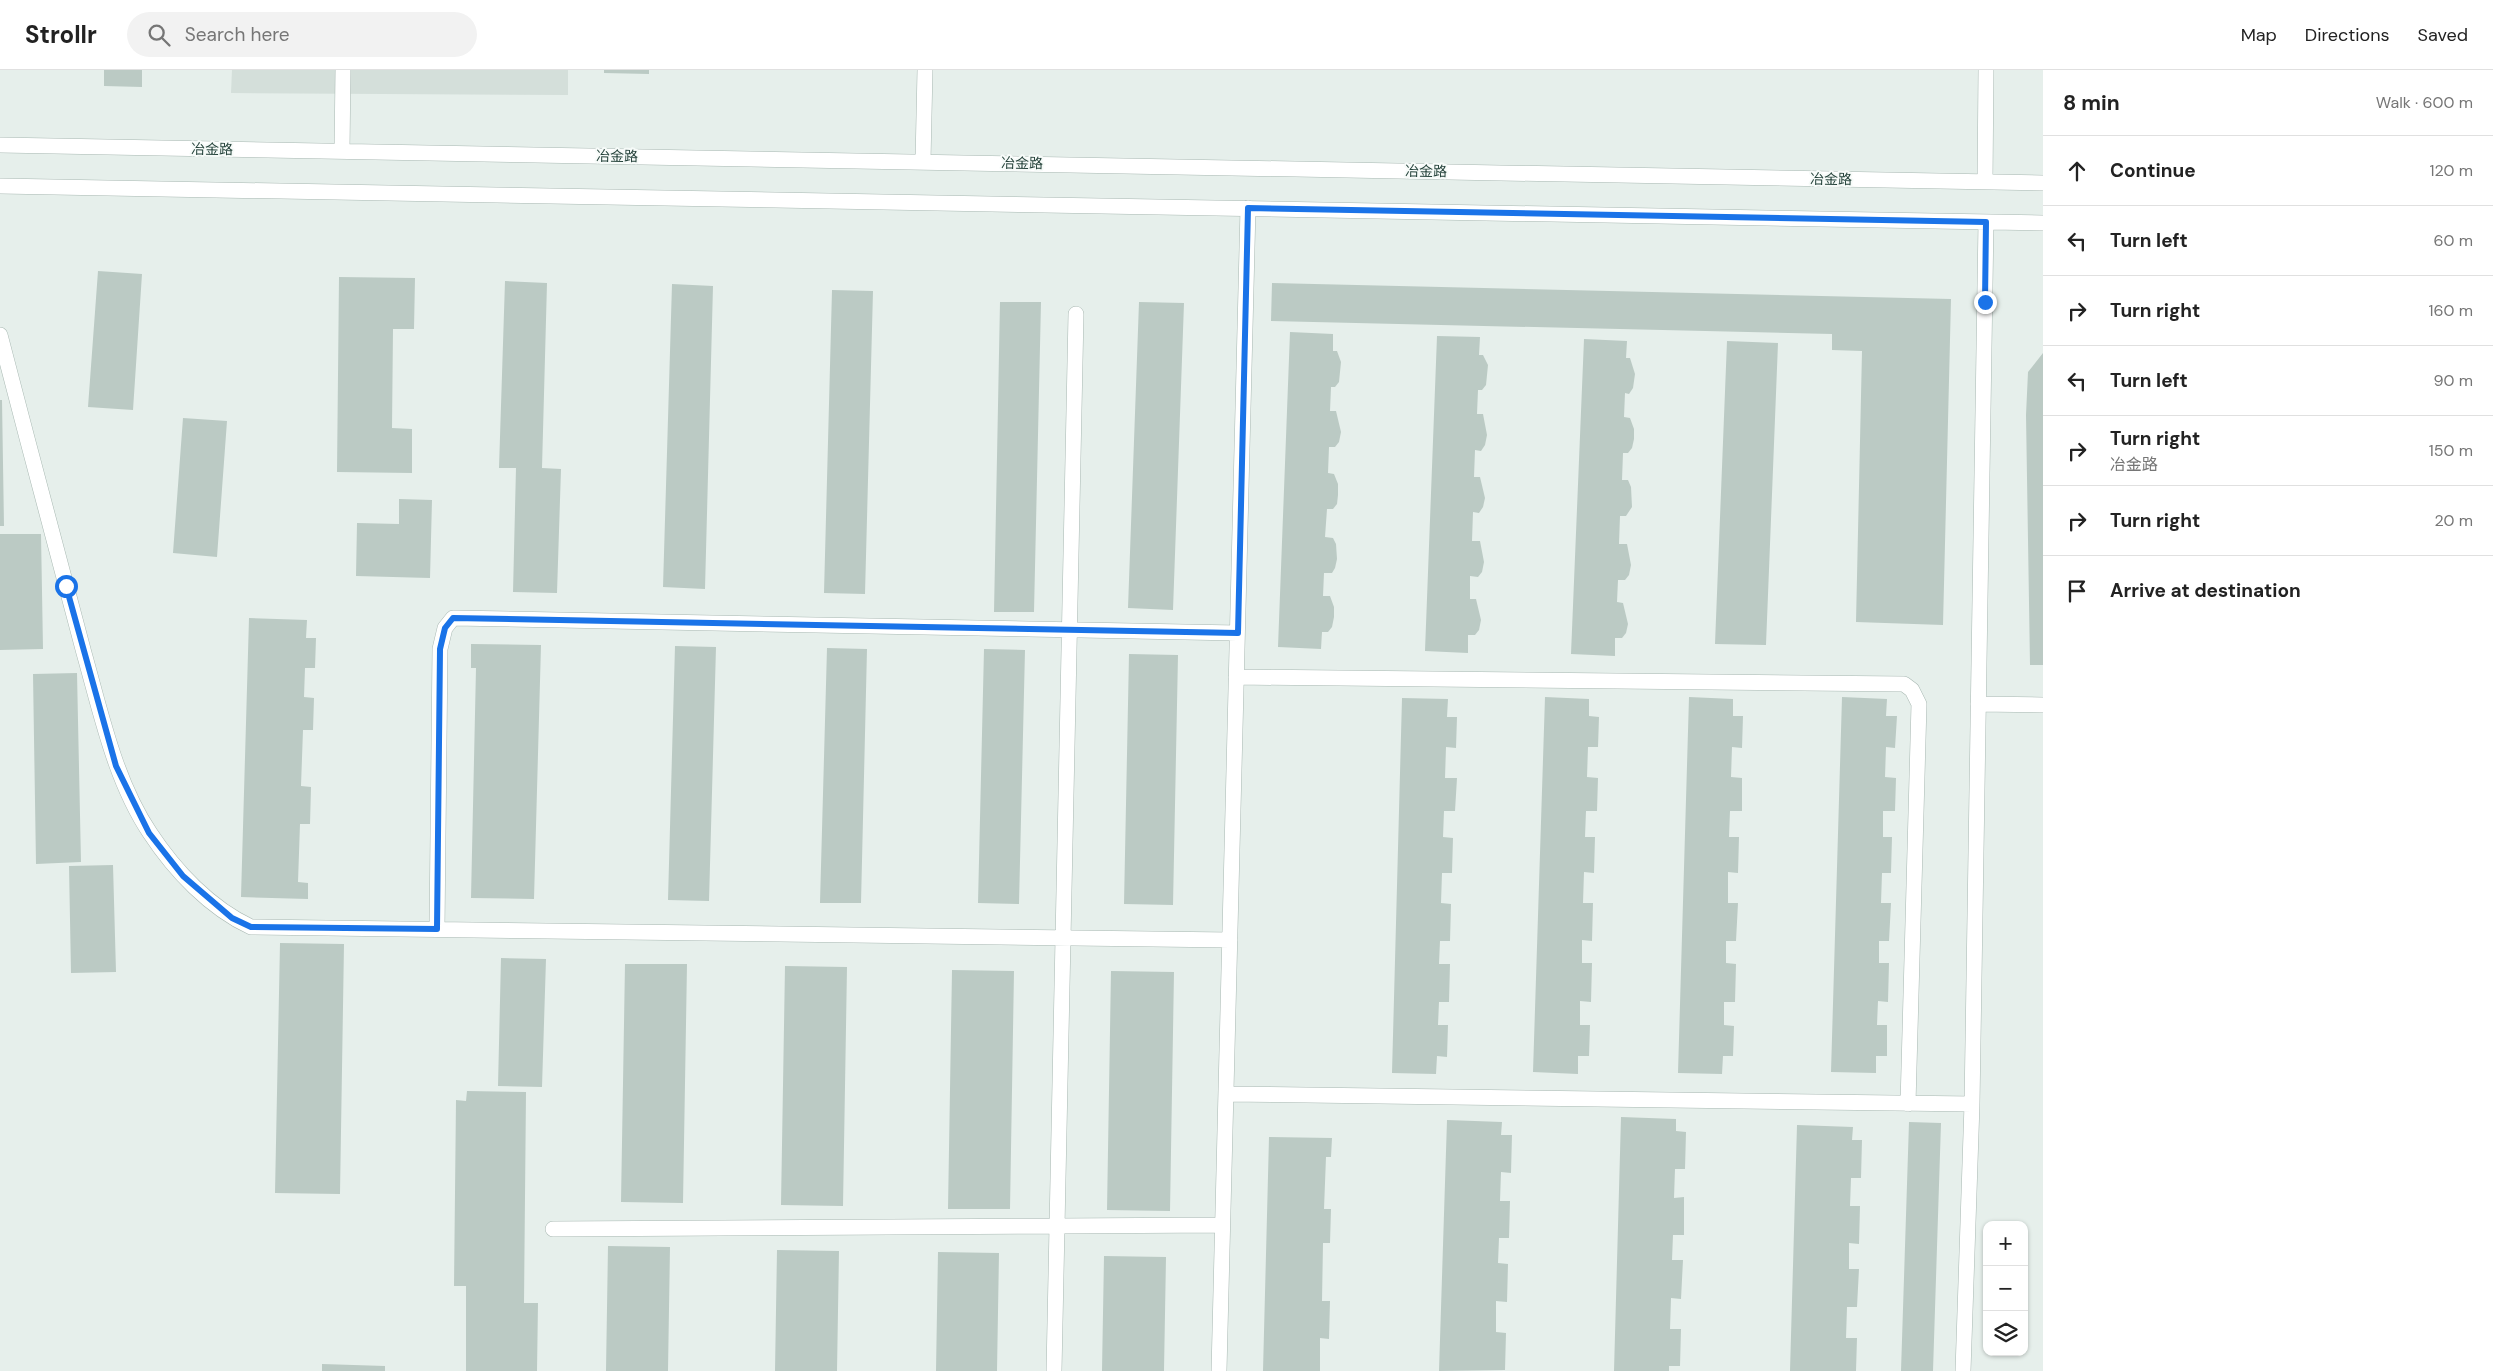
<!DOCTYPE html>
<html lang="en">
<head>
<meta charset="utf-8">
<style>
	:root { --surface:#fff; --page:#f2f2f2; --text:#222; --muted:#767676; --line:#e0e0e0 }
	body { margin:0; font-family:"DM Sans","Noto Sans SC",sans-serif; background:var(--page); color:var(--text) }
	.controls { position:absolute; right:15px; bottom:15px; display:grid; overflow:hidden; border-radius:10px; box-shadow:0 1px 4px #0004 }
	.controls button { width:45px; height:45px; display:grid; place-items:center; padding:0; border:0; border-bottom:1px solid var(--line); background:var(--surface); color:var(--text); font:25px sans-serif }
	.stop { position:absolute; width:15px; height:15px; margin:-11px; border:4px solid #1a73e8; border-radius:50%; background:#fff }
	.stop.end { background:#1a73e8; border-color:#fff; box-shadow:0 1px 5px #0008 }
	.list { margin:0; padding:0; list-style:none }
	h2 { display:flex; justify-content:space-between; align-items:center; height:65px; margin:0; padding:0 20px; font-size:21px }
	h2 small { font-size:16px; font-weight:400; color:var(--muted) }
	.list li { display:grid; grid-template-columns:32px 1fr auto; gap:15px; align-items:center; box-sizing:border-box; height:70px; padding:0 20px; border-top:1px solid var(--line) }
	.list b { display:block; font-size:19px; white-space:nowrap }
	.list p { margin:0; font-size:16px; white-space:nowrap; color:var(--muted) }
	.list em { font-size:16px; font-style:normal; color:var(--muted) }
	.icon { flex:none; width:28px; height:28px; fill:none; stroke:currentColor; stroke-width:2; stroke-linecap:round; stroke-linejoin:round }
	.map { position:relative; flex:none; width:2043px; height:1301px; overflow:hidden }
	header { display:flex; align-items:center; gap:30px; box-sizing:border-box; height:70px; padding:0 25px; background:var(--surface); border-bottom:1px solid var(--line) }
	header strong { font-size:24px }
	nav { display:flex; gap:28px; margin-inline-start:auto; font-size:18px }
	.search { width:350px; height:45px; background:var(--page); display:flex; align-items:center; gap:12px; box-sizing:border-box; padding:0 18px; border-radius:28px; color:var(--muted); font-size:19px }
	main { display:flex }
	aside { flex:1; background:var(--surface) }
	.map>svg:first-child { display:block }
</style>
</head>
<body>
<header>
<strong>Strollr</strong>
<div class="search"><svg class="icon" aria-label="search" viewBox="0 0 24 24"><circle cx="10" cy="10" r="6"/><path d="M15 15l6 6"/></svg>Search here</div>
<nav><a>Map</a><a>Directions</a><a>Saved</a></nav>
</header>
<main>
<div class="map">
<svg width="2043" height="1301" viewBox="0 0 2043 1301">
	<rect width="100%" height="100%" fill="#e6efeb"/>
	<path fill="#d4dfda" d="M232,0H568V25L231,23Z"/>
	<path fill="#bbcac4" d="M104,0H142V17L104,16Z
		M604,0H649V4L604,3Z
		M98,201L142,204L133,340L88,337Z
		M339,207L415,208L414,259H393L392,358L412,359V403L337,402Z
		M505,211L547,213L542,398L561,399L557,523L513,522L516,398H499Z
		M1272,213L1951,229L1943,555L1856,552L1862,281L1832,280V264L1271,251Z
		M672,214L713,216L705,519L663,517Z
		M832,220L873,221L865,524L824,523Z
		M1000,232H1041L1034,542H994Z
		M1139,232L1184,233L1173,540L1128,538Z
		M1290,262L1333,264V281H1337L1341,292L1339,312L1335,317H1331L1330,341H1336L1341,362L1339,372L1335,377H1329L1328,403L1334,404L1338,414V425L1337,434L1333,439H1327L1325,467L1333,468L1336,474L1337,489L1335,498L1332,503H1324L1323,526H1330L1334,537V547L1332,557L1328,562H1322L1321,579L1278,577Z
		M1437,266L1480,267L1479,285H1483L1488,295L1486,315L1482,320H1478L1477,344H1483L1487,365L1485,375L1481,381L1475,380L1474,407H1480L1485,428L1483,437L1479,443L1473,442L1472,471H1480L1484,492L1482,502L1478,507L1470,506V529H1476L1481,550L1479,560L1475,565H1468V583L1425,581Z
		M1584,269L1627,271L1626,288H1630L1635,304L1633,318L1629,324L1625,323L1624,347L1630,348L1634,359V369L1632,378L1628,383H1623L1622,410H1628L1631,417L1632,437L1626,446H1620L1619,474H1627L1631,495L1629,505L1625,510H1618L1617,532L1623,533L1628,554L1626,563L1622,568H1615V586L1571,584Z
		M1727,271L1778,273L1766,575L1715,574Z
		M2043,283V595H2030L2026,345L2028,302Z
		M0,330H2L4,456H0Z
		M183,348L227,351L217,487L173,483Z
		M399,429L432,430L430,508L356,506L357,453L399,454Z
		M0,464H41L43,579L0,580Z
		M249,548L307,550L306,568H316L315,598H305L304,627L314,628L313,660H303L301,716L311,717L310,754H300L298,812L308,813V829L241,827Z
		M471,574L541,575L534,829L471,828L476,598H471Z
		M675,576L716,577L709,831L668,830Z
		M827,578L867,579L861,833H820Z
		M984,579L1025,580L1019,834L978,833Z
		M1129,584L1178,585L1173,835L1124,834Z
		M77,603L81,792L36,794L33,604Z
		M1545,627L1589,629V646L1599,647L1598,677H1588L1587,707L1598,708L1597,741H1586L1585,767H1595L1594,803L1584,802L1583,833H1593L1592,871L1582,870V893H1592L1591,932L1580,931V955H1590L1589,986H1578V1004L1533,1002Z
		M1689,627L1733,629V646H1743L1742,678L1732,677L1731,707L1742,708V741H1730L1729,767H1739L1738,803L1728,802V833H1738L1736,871H1726V893L1736,894L1735,932H1724V955L1734,956L1733,986H1723L1722,1004L1678,1003Z
		M1842,627L1887,629L1886,646H1897L1895,678L1886,677L1885,707L1896,708L1895,741H1883V767H1892L1891,803H1882L1881,833H1891L1889,871H1879V893H1889L1888,932L1878,931L1877,955H1887V986H1876V1003L1831,1002Z
		M1402,628L1448,629L1447,647H1457L1456,678L1446,677L1445,708H1457L1455,741H1444L1443,767L1453,768L1452,803H1442L1441,833L1451,834L1450,871H1440L1439,894H1450L1449,932H1439L1438,955H1448L1447,987L1437,986L1436,1004L1392,1003Z
		M113,795L116,902L71,903L69,796Z
		M280,873L344,874L340,1124L275,1123Z
		M501,888L546,889L542,1017L498,1016Z
		M625,894H687L683,1133L621,1132Z
		M785,896L847,897L843,1136L781,1135Z
		M952,900L1014,901L1010,1139H948Z
		M1111,901L1174,902L1170,1141L1107,1140Z
		M467,1021L526,1022L524,1233H538L537,1301H466V1216H454L456,1030L466,1031Z
		M1621,1047L1676,1049V1061L1686,1062L1685,1099H1675L1674,1128L1684,1127V1165H1673L1672,1190H1683L1681,1229L1671,1228L1670,1259H1681L1680,1296H1669V1301H1614Z
		M1447,1050L1502,1052L1501,1065H1512L1511,1103L1501,1102L1500,1131H1510L1509,1168H1499L1498,1193L1508,1194L1507,1232L1496,1231V1262L1506,1263L1505,1300L1439,1301Z
		M1909,1052L1941,1053L1933,1301H1901Z
		M1797,1055L1853,1057L1852,1070H1862L1861,1108H1851L1850,1136H1860L1859,1174L1849,1173V1199H1859L1857,1237H1847L1846,1268H1857L1856,1301H1790Z
		M1269,1067L1332,1068L1331,1087H1326L1324,1139H1331L1330,1173H1323L1322,1231H1330L1329,1269L1320,1268V1301H1263Z
		M608,1176L670,1177L668,1301H606Z
		M777,1180L839,1181L837,1301H775Z
		M938,1182L999,1183L997,1301H936Z
		M1104,1186L1166,1187L1164,1301H1102Z
		M322,1294L385,1296V1301H322Z"/>
	<g fill="none" stroke-linecap="round" stroke-linejoin="round">
		<g stroke="#a8b8b2" stroke-width="16">
			<path id="minor" d="M0,75L2043,113
				M342,81L343,0
				M923,91L925,0
				M1985,112L1986,0
				M0,116L2043,153
				M0,265C28,371 55,477 84,583C101,643 115,711 150,763C175,801 210,838 251,857L1230,870
				M1236,607L1904,614L1912,620L1919,634L1908,1034
				M1978,634L2043,635
				M437,859L440,579L445,558L453,548L1237,563
				M1226,1024L1972,1034
				M553,1159L1222,1155
				M1054,1301L1076,244
				M1219,1301L1248,138
				M1963,1301L1972,1034L1986,152"/>
		</g>
		<use href="#minor" stroke="#fff" stroke-width="15"/>
	</g>
	<g fill="none" stroke-linecap="round" stroke-linejoin="round">
		<path stroke="#1a73e8" stroke-width="6" d="M66,516L116,696L149,763L183,806L232,848L251,857L437,859L440,579L445,558L453,548L1238,563L1248,138L1986,152L1985,232"/>
	</g>
	<g text-anchor="middle" stroke-width="4" stroke-linejoin="round" paint-order="stroke">
		<g font-size="14" fill="#24423a" stroke="#f7fbf9">
			<text transform="translate(212 79) rotate(1)" y="5">冶金路</text>
			<text transform="translate(617 86) rotate(1)" y="5">冶金路</text>
			<text transform="translate(1022 93) rotate(1)" y="5">冶金路</text>
			<text transform="translate(1426 101) rotate(1)" y="5">冶金路</text>
			<text transform="translate(1831 109) rotate(1)" y="5">冶金路</text>
		</g>
	</g>
</svg>
<div class="controls">
<button>+</button>
<button>−</button>
<button><svg class="icon" aria-label="layers" viewBox="0 0 24 24"><path d="M12 4l9 5-9 5-9-5zM3 14l9 5 9-5"/></svg></button>
</div>
<div class="stop" style="left:66px;top:516px"></div>
<div class="stop end" style="left:1985px;top:232px"></div>
</div>
<aside>
<h2>8 min<small>Walk · 600 m</small></h2>
<ul class="list">
<li><svg class="icon" aria-label="ahead" viewBox="0 0 24 24"><path d="M12 20V5M6 11l6-6 6 6"/></svg><div><b>Continue</b></div><em>120 m</em></li>
<li><svg class="icon" aria-label="left" viewBox="0 0 24 24"><path d="M17 20v-9H6M10 6l-5 5 5 5"/></svg><div><b>Turn left</b></div><em>60 m</em></li>
<li><svg class="icon" aria-label="right" viewBox="0 0 24 24"><path d="M7 20v-9h11M14 6l5 5-5 5"/></svg><div><b>Turn right</b></div><em>160 m</em></li>
<li><svg class="icon" aria-label="left" viewBox="0 0 24 24"><path d="M17 20v-9H6M10 6l-5 5 5 5"/></svg><div><b>Turn left</b></div><em>90 m</em></li>
<li><svg class="icon" aria-label="right" viewBox="0 0 24 24"><path d="M7 20v-9h11M14 6l5 5-5 5"/></svg><div><b>Turn right</b><p>冶金路</p></div><em>150 m</em></li>
<li><svg class="icon" aria-label="right" viewBox="0 0 24 24"><path d="M7 20v-9h11M14 6l5 5-5 5"/></svg><div><b>Turn right</b></div><em>20 m</em></li>
<li><svg class="icon" aria-label="arrive" viewBox="0 0 24 24"><path d="M6 21V4h12l-3 4 3 4H6"/></svg><div><b>Arrive at destination</b></div></li>
</ul>
</aside>
</main>
</body>
</html>
